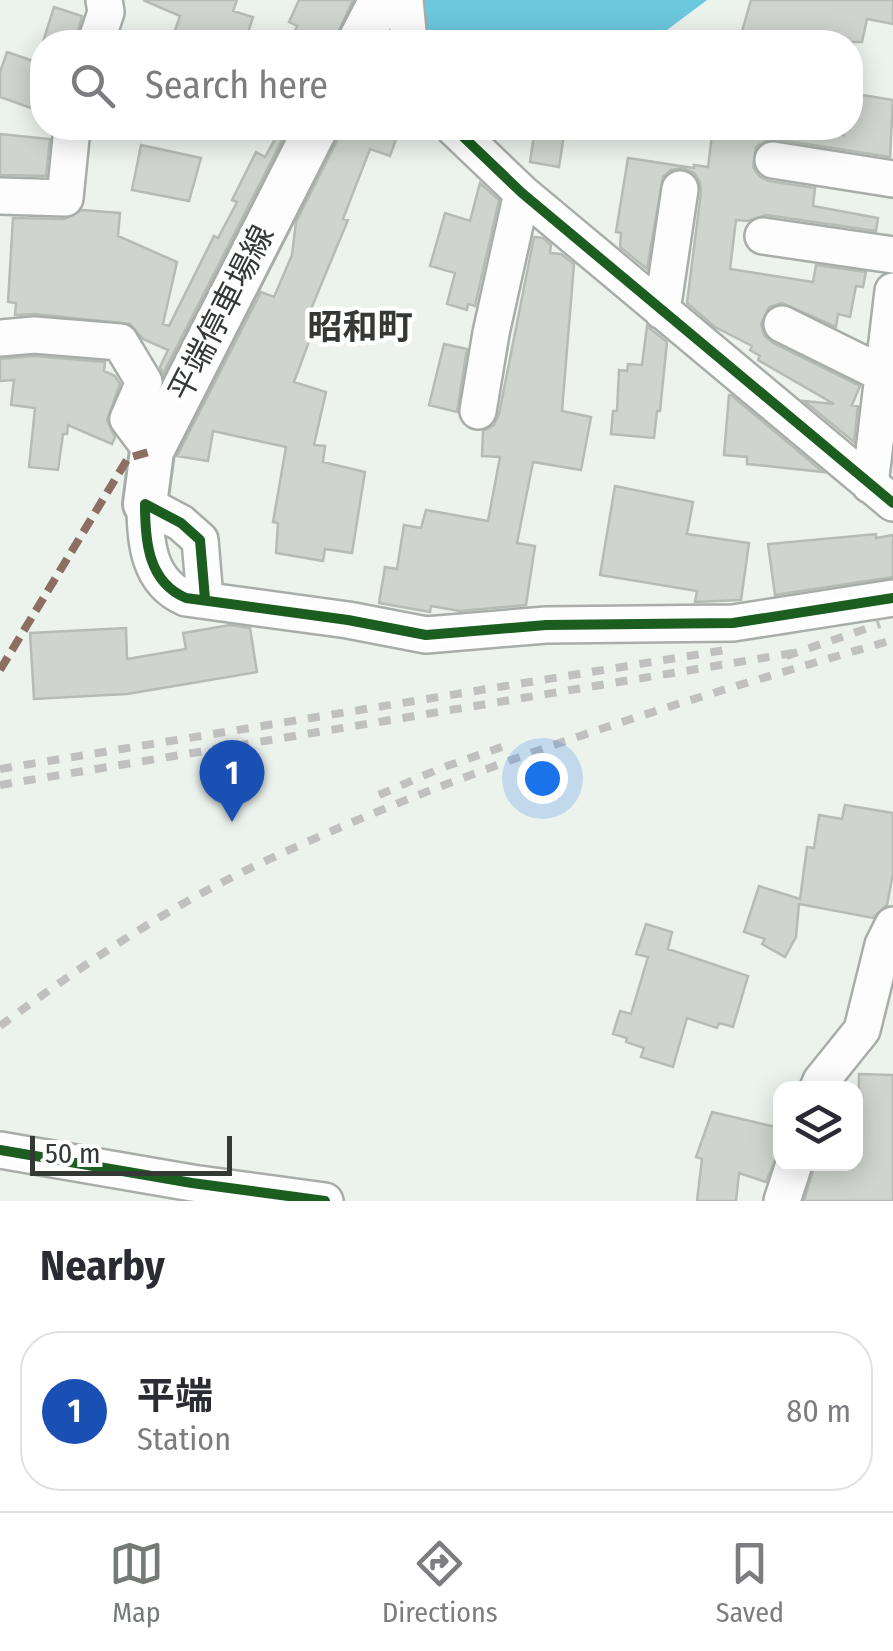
<!DOCTYPE html>
<html lang="en">
<head>
<meta charset="utf-8">
<style>
	:root { --surface:#fff; --page:#f7f7f7; --text:#2b2b33; --muted:#7c7c81; --line:#e1e1e2; --accent:#747a75 }
	body { margin:0; font-family:"Fira Sans Condensed","Noto Sans JP",sans-serif; background:var(--page); color:var(--text) }
	.controls { position:absolute; right:30px; bottom:30px; display:grid; overflow:hidden; border-radius:20px; box-shadow:0 5px 25px #0003 }
	.controls button { width:90px; height:90px; display:grid; place-items:center; padding:0; border:0; border-bottom:2px solid var(--line); background:var(--surface); color:var(--text); font:50px sans-serif }
	.scale { position:absolute; left:30px; bottom:25px; width:202px; box-sizing:border-box; padding-left:10px; border:5px solid #343935; border-top:0; font-size:28px; line-height:35px; white-space:nowrap; color:#343935; -webkit-text-stroke:8px #fff; paint-order:stroke }
	.you { position:absolute; left:542px; top:778px; width:35px; height:35px; margin:-25px; border:8px solid #fff; border-radius:50%; background:#1a73e8; box-shadow:0 0 0 15px #1a73e833 }
	.badge { display:grid; place-items:center; width:65px; height:65px; border-radius:50%; background:var(--accent); color:#fff; font-size:32px; font-weight:700 }
	.pin { position:absolute; translate:-50% -82px; filter:drop-shadow(0 2px 5px #0008) }
	.pin::after { content:''; position:absolute; top:52px; width:35px; height:30px; background:inherit; clip-path:polygon(0 0,100% 0,50% 100%) }
	.list { margin:0; padding:0; list-style:none }
	h2 { display:flex; justify-content:space-between; align-items:center; height:130px; margin:0; padding:0 40px; font-size:42px }
	h2 small { font-size:32px; font-weight:400; color:var(--muted) }
	.list li { display:grid; grid-template-columns:65px 1fr auto; gap:30px; align-items:center; box-sizing:border-box; height:160px; margin:0 20px 20px; padding:0 20px; border:2px solid var(--line); border-radius:40px }
	.list b { display:block; font-size:38px; white-space:nowrap }
	.list p { margin:0; font-size:32px; white-space:nowrap; color:var(--muted) }
	.list em { font-size:32px; font-style:normal; color:var(--muted) }
	.icon { flex:none; width:55px; height:55px; fill:none; stroke:currentColor; stroke-width:2; stroke-linecap:round; stroke-linejoin:round }
	.map { position:relative; flex:none; width:893px; height:1201px; overflow:hidden }
	.search { position:absolute; background:var(--surface); box-shadow:0 5px 25px #0003; left:30px; right:30px; top:30px; height:110px; display:flex; align-items:center; gap:25px; box-sizing:border-box; padding:0 35px; border-radius:40px; color:var(--muted); font-size:38px }
	.sheet { height:310px; background:var(--surface) }
	nav { display:flex; justify-content:space-around; align-items:center; box-sizing:border-box; height:140px; border-top:2px solid var(--line); background:var(--surface); font-size:28px; color:var(--muted) }
	nav a { display:grid; justify-items:center; gap:5px }
	nav .on { color:var(--accent) }
	.map>svg:first-child { display:block }
</style>
</head>
<body>
<div class="map">
<svg width="893" height="1201" viewBox="0 0 893 1201">
	<rect width="100%" height="100%" fill="#ecf3ed"/>
	<path fill="#6cc8df" d="M419,0H707L651,42H424Z"/>
	<path fill="#cfd4ce" stroke="#b7bbb6" stroke-width="2.5" d="M143,0H237L233,11L253,17L245,42H171L180,16Z
		M299,0H353L334,42H290L297,26L289,22Z
		M751,0H893V24L867,19L862,42H739Z
		M54,7L82,16L75,42H43Z
		M7,52L42,64V112L0,97V72Z
		M850,93L893,100L890,157L775,139L765,141L756,147L753,167L759,176L769,181L815,188L813,206L878,218L876,231L766,215L748,221L736,220L730,269L813,282L816,265L866,272L863,287L856,286L850,317L838,314L836,327L782,303L769,307L761,324L764,335L773,343L860,386L852,405L858,406L854,442L804,401L834,404L758,360L760,356L750,350L752,346L715,327L687,303L701,192L700,182L694,173L682,168L671,170L663,177L647,269L620,247L621,233L616,232L628,158L694,168V165L708,167L713,128H791L844,135L845,128H850Z
		M281,128H288L163,374L160,367L168,350L143,339L130,324L35,314L15,315L16,303L8,302L13,218L64,219L82,210L120,213L118,236L177,262L163,324L169,326L214,236L218,238L237,202L232,200L256,152L265,157Z
		M341,128H400L390,156L370,149L343,219L348,220L311,309L320,312L294,382L326,392L314,445L325,446L323,462L365,472L352,553L325,549L323,561L276,553L278,523L273,522L286,447L213,431L208,461L177,456L261,292L274,297L292,255L296,222L338,139Z
		M535,128H565L559,167L530,162Z
		M0,134L50,139L46,176L0,175Z
		M141,145L201,158L189,201L132,190Z
		M480,183L499,200L475,306L468,304L467,310L447,304L455,273L430,266L445,213L470,221Z
		M534,237L543,238L551,245L550,253L561,254L574,264L562,411L591,417L581,470L533,462L517,543L535,546L526,605L460,611L431,606L430,612L379,603L385,567L397,569L404,525L421,528L426,510L488,521L500,457L482,456L483,431L494,425L499,414Z
		M647,326L667,342L660,411H657L654,438L611,434L613,411H617L619,370L627,371L628,364L642,365Z
		M444,344L467,349L457,412L429,405Z
		M34,356L105,362L104,371L115,376L120,384L107,420L115,437L112,444L68,425L67,434H63L58,470L29,467L35,408L11,405L14,380L0,381V359Z
		M729,395H731L823,472L747,464V457L724,455Z
		M615,486L693,502L687,534L749,543L741,600L695,602L697,591L600,575Z
		M876,534V538L893,535V577L775,595L768,544Z
		M230,625L250,628L257,672L127,694L34,699L30,633L126,628L127,659L186,649L183,633Z
		M845,805L893,813V874L887,905L873,918L799,904L796,937L785,957L762,944L765,939L744,932L759,886L800,899L807,847L814,848L819,815L842,819Z
		M646,924L672,932L668,949L748,976L733,1027L719,1023L717,1028L687,1018L673,1067L641,1057L644,1048L626,1042L627,1038L613,1034L620,1011L631,1014L648,957L636,954Z
		M859,1074L893,1075V1201H804L815,1164H858Z
		M712,1112L780,1128V1148L766,1182L739,1173L736,1201H697L702,1159L696,1157Z"/>
	<g fill="none" stroke-linecap="round" stroke-linejoin="round">
		<g stroke="#a8ada9" stroke-width="40">
			<path id="minor" d="M405,0L409,42
				M96,42L106,12L104,0
				M454,128L522,193L893,503
				M773,160L893,179
				M0,196L65,198L72,128
				M763,236L893,255
				M662,311L680,189
				M782,324L883,374
				M0,338L34,335L120,342L144,382L128,419L152,451
				M478,411L491,333L522,193
				M870,485L893,291
				M205,599L200,540L181,523L145,504C145,541 148,582 186,598L348,620L426,635L546,625L733,623L893,598
				M818,1088L821,1081L862,1030L883,945L893,925
				M0,1150L192,1183L325,1201
				M782,1201L794,1164"/>
		</g>
		<g stroke="#a8ada9" stroke-width="48">
			<path id="major" d="M359,42L381,0
				M145,504L152,451L316,128"/>
		</g>
		<use href="#minor" stroke="#fcfdfc" stroke-width="35"/>
		<use href="#major" stroke="#fcfdfc" stroke-width="42"/>
		<path stroke="#bfc0bf" stroke-width="8" stroke-dasharray="12 12" stroke-linecap="butt" d="M786,656L880,624
			M0,769L725,650
			M0,785L799,652
			M379,795L441,768L505,746
			M0,1026C81,966 166,908 257,865C461,768 676,702 893,640"/>
		<path stroke="#8d6e63" stroke-width="8" stroke-dasharray="15 8" stroke-linecap="butt" d="M0,670L128,458L152,451"/>
		<g stroke="#fff" stroke-width="16">
			<path id="cycleway" d="M454,128L522,193L893,503
				M205,599L200,540L181,523L145,504C145,541 148,582 186,598L348,620L426,635L546,625L733,623L893,598
				M0,1150L192,1183L325,1201"/>
		</g>
		<use href="#cycleway" stroke="#1b5e20" stroke-width="10"/>
	</g>
	<g text-anchor="middle" stroke-width="9" stroke-linejoin="round" paint-order="stroke">
		<g font-size="32" fill="#343935" stroke="#fff">
			<text transform="translate(221 313) rotate(-63)" y="11">平端停車場線</text>
		</g>
		<g font-size="35" font-weight="bold" fill="#343935" stroke="#fff">
			<text x="360" y="339">昭和町</text>
		</g>
	</g>
</svg>
<div class="controls">
<button><svg class="icon" aria-label="layers" viewBox="0 0 24 24"><path d="M12 4l9 5-9 5-9-5zM3 14l9 5 9-5"/></svg></button>
</div>
<div class="scale">50 m</div>
<div class="you"></div>
<div class="pin badge" style="left:232px;top:822px;background:#1a4fb4">1</div>
<div class="search"><svg class="icon" aria-label="search" viewBox="0 0 24 24"><circle cx="10" cy="10" r="6"/><path d="M15 15l6 6"/></svg>Search here</div>
</div>
<section class="sheet">
<h2>Nearby<small></small></h2>
<ul class="list">
<li><span class="badge" style="background:#1a4fb4">1</span><div><b>平端</b><p>Station</p></div><em>80 m</em></li>
</ul>
</section>
<nav>
<a class="on"><svg class="icon" aria-label="map" viewBox="0 0 24 24"><path d="M3 6l6-2 6 2 6-2v14l-6 2-6-2-6 2zM9 4v14M15 6v14"/></svg>Map</a>
<a><svg class="icon" aria-label="directions" viewBox="0 0 24 24"><path d="M12 3l9 9-9 9-9-9zM9 14v-3h6M13 9l2 2-2 2"/></svg>Directions</a>
<a><svg class="icon" aria-label="saved" viewBox="0 0 24 24"><path d="M7 4h10v16l-5-4-5 4z"/></svg>Saved</a>
</nav>
</body>
</html>
